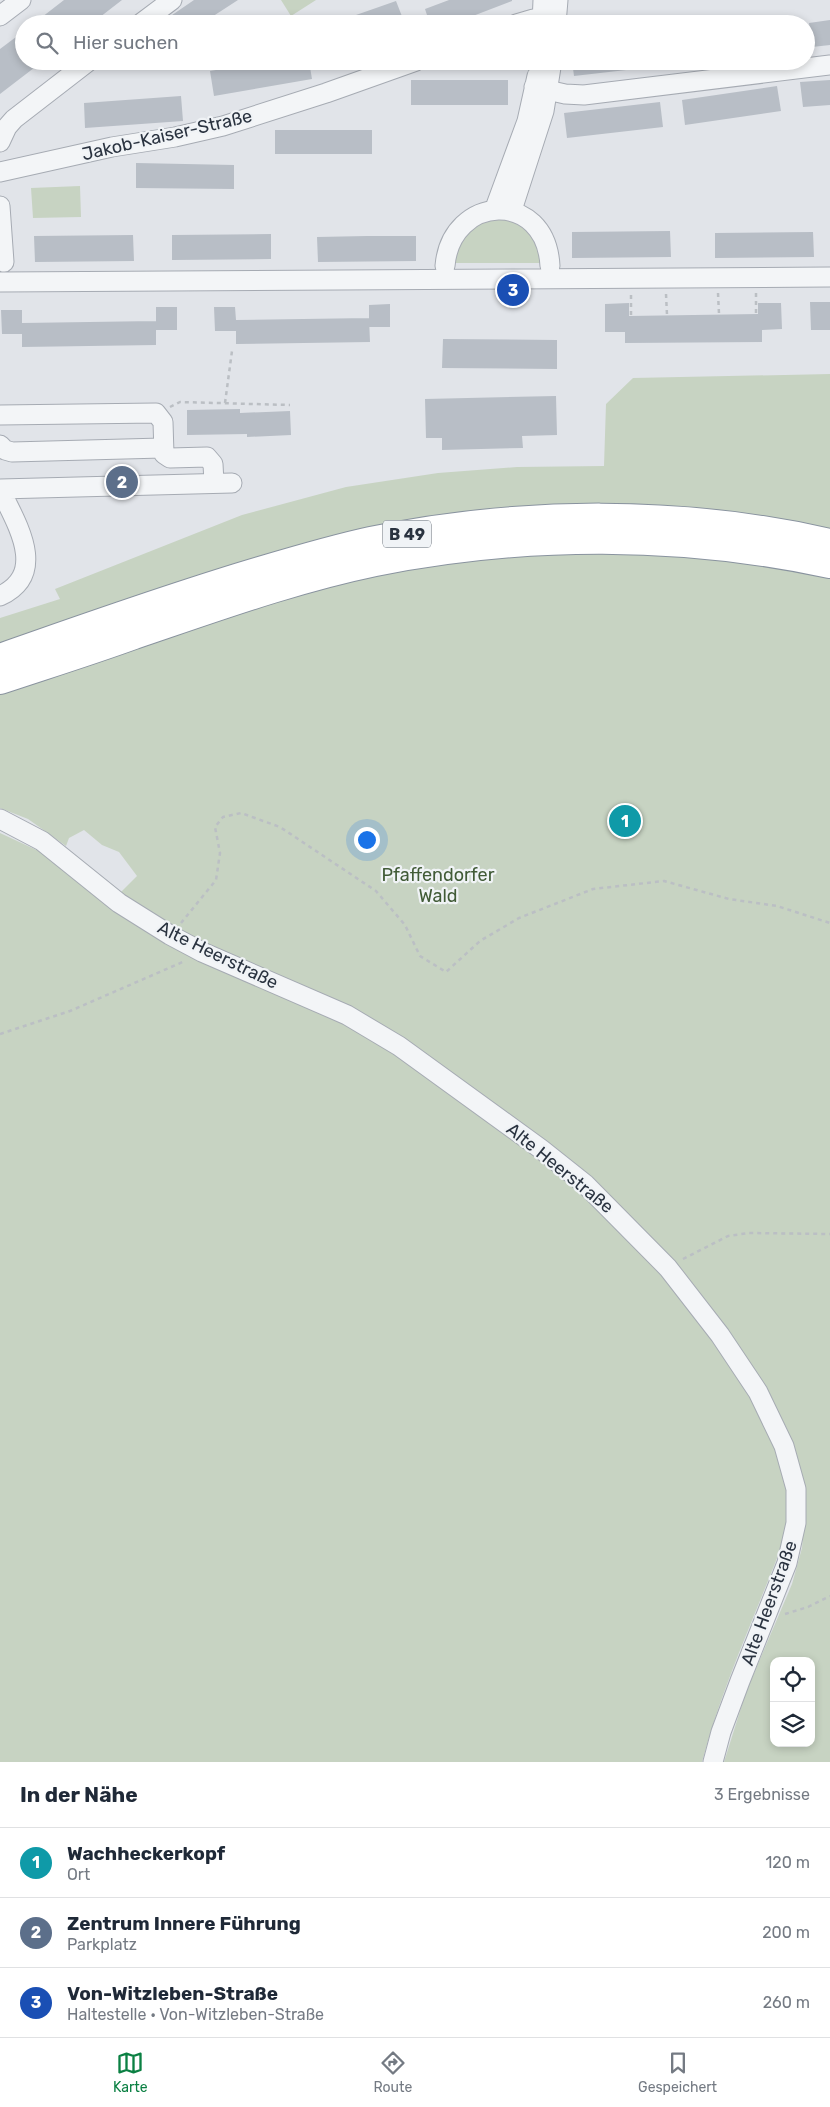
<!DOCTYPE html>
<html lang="de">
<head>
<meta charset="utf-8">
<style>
	:root { --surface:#fff; --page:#f6f6f7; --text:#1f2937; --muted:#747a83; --line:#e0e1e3; --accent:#0b8043 }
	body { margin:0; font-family:Rubik,sans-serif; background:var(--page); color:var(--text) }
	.controls { position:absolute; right:15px; bottom:15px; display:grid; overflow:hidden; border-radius:10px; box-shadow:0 2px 8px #0003 }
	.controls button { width:45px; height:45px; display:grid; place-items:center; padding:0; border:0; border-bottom:1px solid var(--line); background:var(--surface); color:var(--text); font:25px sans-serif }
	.you { position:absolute; left:366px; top:839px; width:18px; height:18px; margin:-12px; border:4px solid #fff; border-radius:50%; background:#1a73e8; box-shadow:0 0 0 8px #1a73e833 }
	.badge { display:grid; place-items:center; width:32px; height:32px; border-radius:50%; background:var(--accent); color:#fff; font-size:16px; font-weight:700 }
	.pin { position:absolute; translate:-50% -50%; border:2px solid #fff; box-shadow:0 1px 5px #0006 }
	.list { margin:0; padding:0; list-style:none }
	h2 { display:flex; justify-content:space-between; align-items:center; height:65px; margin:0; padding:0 20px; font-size:21px }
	h2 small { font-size:16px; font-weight:400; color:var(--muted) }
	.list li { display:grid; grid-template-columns:32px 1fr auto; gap:15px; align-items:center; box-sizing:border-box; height:70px; padding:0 20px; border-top:1px solid var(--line) }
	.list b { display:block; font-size:19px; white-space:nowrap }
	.list p { margin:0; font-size:16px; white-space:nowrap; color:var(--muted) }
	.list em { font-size:16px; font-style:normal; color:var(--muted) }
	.icon { flex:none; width:28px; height:28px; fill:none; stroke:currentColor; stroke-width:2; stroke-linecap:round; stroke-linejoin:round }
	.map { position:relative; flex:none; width:830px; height:1762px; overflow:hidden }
	.search { position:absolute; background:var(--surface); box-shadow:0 2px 8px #0003; left:15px; right:15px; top:15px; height:55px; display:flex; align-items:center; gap:12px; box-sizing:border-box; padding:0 18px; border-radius:28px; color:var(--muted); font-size:19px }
	.sheet { height:275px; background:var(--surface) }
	nav { display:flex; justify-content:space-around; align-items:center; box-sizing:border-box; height:70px; border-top:1px solid var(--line); background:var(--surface); font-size:14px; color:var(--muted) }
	nav a { display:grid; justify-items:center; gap:2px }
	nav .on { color:var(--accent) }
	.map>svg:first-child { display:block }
</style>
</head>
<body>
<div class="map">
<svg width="830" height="1762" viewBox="0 0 830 1762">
	<rect width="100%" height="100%" fill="#e1e4e9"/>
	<path fill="#c7d3c2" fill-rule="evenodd" d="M281,0H316L291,16Z
		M80,186L81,217L33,218L31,188Z
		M495,216L518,220L537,239L542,263H453L464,232Z
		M830,374V535L640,509L0,649V618L60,599L55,589L242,515L346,487L438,473L517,467L604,466L606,404L633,378Z
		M645,544L830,568V1762H724L746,1692L792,1584L802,1548L805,1513L804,1483L797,1456L787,1429L764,1385L688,1280L408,1044L202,945L118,895L137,876L119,852L102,845L84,830L69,838L66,846L28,819L0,808V690L224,612L420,562ZM774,1661H811V1743H774Z
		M0,833L43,853L116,911L154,936L346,1020L542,1157L666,1272L752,1394L779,1453L789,1501L788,1522L784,1540C756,1614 722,1686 702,1762H0Z"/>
	<path fill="#b8bec6" d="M64,0H122L91,24H33Z
		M194,0H238L201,24H159Z
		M449,0H512V1L452,24H430L425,9Z
		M396,1L405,24H337L336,22Z
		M830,20V45L812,47L809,23Z
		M24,31V61H43L0,94V49Z
		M269,61H309L312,79L214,96L210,71Z
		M572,61H634L635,69L574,76Z
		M411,80H508V105H411Z
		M830,80V105L803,107L800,82Z
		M777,86L781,111L685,125L682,100Z
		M181,96L183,121L85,128L84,103Z
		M660,102L663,127L567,138L564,113Z
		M275,130H372V154H275Z
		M136,163L234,165V189L136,188Z
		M670,231L671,257L572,258V232Z
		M813,232L814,257L715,258V233Z
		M271,234V259L172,260V235Z
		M133,235L134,261L35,262L34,236Z
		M367,236H416V261L318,262L317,237Z
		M810,302H830V330H811Z
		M629,303V316L758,314V303H781L782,329L762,330V342L625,343V332H605V304Z
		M390,304V327H369V305Z
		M156,307H177V330H156Z
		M214,307H235L236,320L369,318L370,342L236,344V331H215Z
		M1,310H22V334H2Z
		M156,321V345L22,347V323Z
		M443,339L557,340V369L442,368Z
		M556,396L557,435L522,436L523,448L442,450V438H426L425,399Z
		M240,409V413L290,411L291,435L247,437V434L187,435V410Z"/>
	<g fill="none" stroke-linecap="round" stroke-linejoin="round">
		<g stroke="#a6abb3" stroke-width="21">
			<path id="minor" d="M0,16L21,0
				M140,24L172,0
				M516,24L533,19L556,20
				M542,24L543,0
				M556,24L558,0
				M534,87L565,94L584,95L830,65
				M0,142L7,127L14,119L89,61
				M0,172L112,147L175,137L223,126L326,93L416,61
				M0,206L4,262
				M495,208L527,121L537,76
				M512,210L544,111L552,61
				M445,266C451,194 546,189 550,266
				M0,282L830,277
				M0,415L156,413L163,422L164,454L170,458L207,457L213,464L214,483
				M0,445L5,450L12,452L162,448
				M0,489L232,483
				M0,489C16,523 49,573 0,596
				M0,819L42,841L119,903L170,935L202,952L347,1015L399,1046L541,1149L585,1184L668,1268L720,1335L758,1392L784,1446L796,1489V1523L787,1563L740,1681L721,1732L713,1762"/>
		</g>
		<g stroke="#89939f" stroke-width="30">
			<path id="highway" d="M0,658C86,628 172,597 260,571C297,560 334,549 371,541C522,510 680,509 830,543
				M0,680C45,665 90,651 134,635C214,608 293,579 375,562C525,532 680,532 830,564"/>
		</g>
		<path stroke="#bbbfc4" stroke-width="2.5" stroke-dasharray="4 4" stroke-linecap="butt" d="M718,293L719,314
			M756,293V314
			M666,294L667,315
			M631,295V316
			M225,403L232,351
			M170,407L180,402L290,405
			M181,923L216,880L220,853L215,827L223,817L241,813L280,827L376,891L405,925L420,956L446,972L480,941L519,918L593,889L664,881L729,899L777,906L830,923
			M0,1034L70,1011L185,961
			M683,1259L728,1236L749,1233L830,1234
			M785,1614L808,1607L830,1596"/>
		<use href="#minor" stroke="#f3f5f7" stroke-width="19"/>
		<use href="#highway" stroke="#fff" stroke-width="28"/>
	</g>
	<g text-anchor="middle" stroke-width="4.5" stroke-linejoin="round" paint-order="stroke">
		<rect fill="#f0f3f6" stroke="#656d77" stroke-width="1" x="383" y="520.5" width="48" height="27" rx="4"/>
		<g font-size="16" font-weight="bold" fill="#2a3340">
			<text x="407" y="540">B 49</text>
		</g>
		<g font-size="18" fill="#2a3340" stroke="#f0f3f6">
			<text transform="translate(167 135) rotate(-13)" y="6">Jakob-Kaiser-Straße</text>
			<text transform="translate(218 955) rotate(26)" y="6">Alte Heerstraße</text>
			<text transform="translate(560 1168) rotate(39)" y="6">Alte Heerstraße</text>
			<text transform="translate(769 1603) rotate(-70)" y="6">Alte Heerstraße</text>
		</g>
		<g font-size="18" fill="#415b37" stroke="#f0f3f6">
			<text x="438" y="881">Pfaffendorfer<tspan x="438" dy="21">Wald</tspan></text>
		</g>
	</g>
</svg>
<div class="controls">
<button><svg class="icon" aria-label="locate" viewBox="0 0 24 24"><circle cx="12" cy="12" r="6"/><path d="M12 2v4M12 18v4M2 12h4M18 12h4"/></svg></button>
<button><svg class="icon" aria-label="layers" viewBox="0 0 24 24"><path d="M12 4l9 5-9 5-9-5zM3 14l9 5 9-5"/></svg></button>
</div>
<div class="you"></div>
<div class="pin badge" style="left:625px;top:821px;background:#0f9aa8">1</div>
<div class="pin badge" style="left:122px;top:482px;background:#5c6f8a">2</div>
<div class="pin badge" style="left:513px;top:290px;background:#1a4fb4">3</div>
<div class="search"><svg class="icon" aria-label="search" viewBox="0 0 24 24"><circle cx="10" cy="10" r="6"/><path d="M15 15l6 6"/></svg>Hier suchen</div>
</div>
<section class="sheet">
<h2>In der Nähe<small>3 Ergebnisse</small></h2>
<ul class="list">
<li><span class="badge" style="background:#0f9aa8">1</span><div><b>Wachheckerkopf</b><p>Ort</p></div><em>120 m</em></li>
<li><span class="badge" style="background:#5c6f8a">2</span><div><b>Zentrum Innere Führung</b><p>Parkplatz</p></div><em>200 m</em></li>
<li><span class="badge" style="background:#1a4fb4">3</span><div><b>Von-Witzleben-Straße</b><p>Haltestelle · Von-Witzleben-Straße</p></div><em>260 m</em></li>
</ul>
</section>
<nav>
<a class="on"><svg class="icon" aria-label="map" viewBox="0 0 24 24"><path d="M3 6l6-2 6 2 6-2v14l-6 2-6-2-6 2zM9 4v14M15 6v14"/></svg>Karte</a>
<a><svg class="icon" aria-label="directions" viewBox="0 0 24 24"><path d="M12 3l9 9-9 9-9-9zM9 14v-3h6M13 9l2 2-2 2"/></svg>Route</a>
<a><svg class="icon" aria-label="saved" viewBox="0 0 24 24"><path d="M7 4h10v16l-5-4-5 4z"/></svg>Gespeichert</a>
</nav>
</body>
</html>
